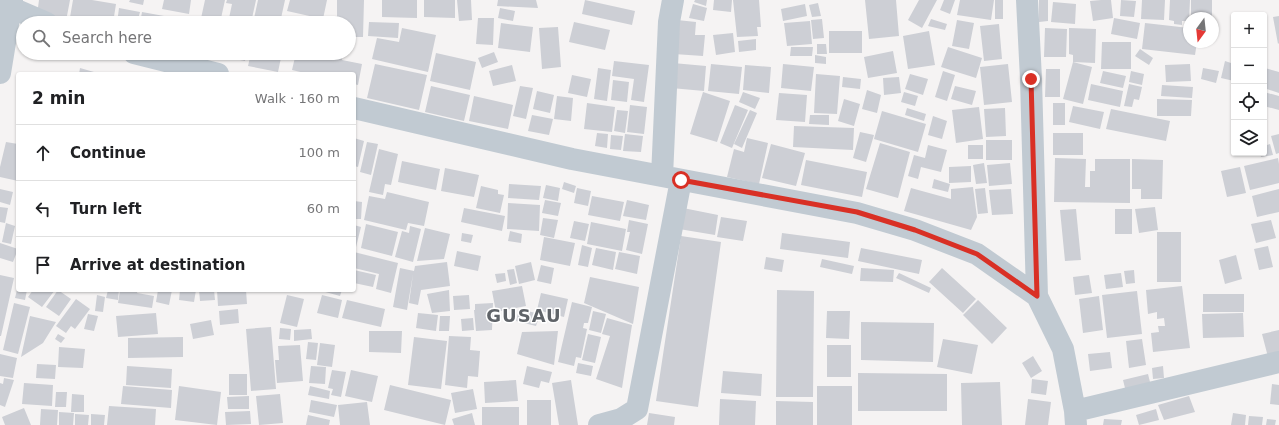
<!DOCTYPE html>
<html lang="en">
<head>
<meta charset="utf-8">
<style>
	:root { --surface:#fff; --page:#f6f6f6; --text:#202124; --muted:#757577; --line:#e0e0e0 }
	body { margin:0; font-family:"DejaVu Sans",sans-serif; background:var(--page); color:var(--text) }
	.controls { position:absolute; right:12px; top:12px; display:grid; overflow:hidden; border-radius:4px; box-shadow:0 1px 3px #0004 }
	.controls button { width:36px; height:36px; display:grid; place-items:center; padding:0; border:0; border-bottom:1px solid var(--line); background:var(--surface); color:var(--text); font:20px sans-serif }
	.compass { position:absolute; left:1183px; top:12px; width:36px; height:36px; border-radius:50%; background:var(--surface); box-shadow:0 1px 3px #0004; rotate:195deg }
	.stop { position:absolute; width:12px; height:12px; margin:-9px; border:3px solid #d93025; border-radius:50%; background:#fff }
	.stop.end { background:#d93025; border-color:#fff; box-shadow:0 1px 4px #0008 }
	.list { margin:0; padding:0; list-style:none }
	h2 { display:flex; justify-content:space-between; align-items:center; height:52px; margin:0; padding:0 16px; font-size:17px }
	h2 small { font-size:13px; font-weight:400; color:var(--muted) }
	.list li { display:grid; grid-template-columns:26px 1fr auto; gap:12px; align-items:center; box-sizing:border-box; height:56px; padding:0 16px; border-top:1px solid var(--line) }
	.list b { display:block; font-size:15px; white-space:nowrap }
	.list em { font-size:13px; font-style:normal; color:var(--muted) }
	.icon { flex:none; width:22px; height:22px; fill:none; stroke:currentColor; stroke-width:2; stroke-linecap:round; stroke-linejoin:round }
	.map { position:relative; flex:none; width:1279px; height:425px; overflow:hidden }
	.search { position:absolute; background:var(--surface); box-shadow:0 1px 3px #0004; left:16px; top:16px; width:340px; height:44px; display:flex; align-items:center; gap:10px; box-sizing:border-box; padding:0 14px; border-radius:22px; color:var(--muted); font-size:15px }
	.panel { position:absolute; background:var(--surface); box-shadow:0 1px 3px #0004; left:16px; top:72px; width:340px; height:220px; border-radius:4px }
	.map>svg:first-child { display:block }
</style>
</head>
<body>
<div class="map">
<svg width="1279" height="425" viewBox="0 0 1279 425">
	<rect width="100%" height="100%" fill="#f5f3f3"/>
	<path fill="#cdcfd5" d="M39,0H70L66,21L37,15Z
		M73,0H92L116,4L113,23H69Z
		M130,0H144L143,5L129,2Z
		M164,0H191L189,14L162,9Z
		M205,0H225L220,23H200Z
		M227,0H256L251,23H228L232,4L226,3Z
		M258,0H285L280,23H253Z
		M290,0H327L323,19L287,11Z
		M337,0H364L363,37H349V23H337Z
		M382,0H417V18L382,17Z
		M424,0H455V18L424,17Z
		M457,0H471L472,20L459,21Z
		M498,0H536L538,8L497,6Z
		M585,0L635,11L632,25L582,14Z
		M695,0H707L706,6L694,2Z
		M714,0H732L731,12L713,10Z
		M733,0H759L761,27H757L758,36L737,37Z
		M865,0H896L899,36L869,39Z
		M919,0H937L922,28L908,20Z
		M944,0H955L950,14L940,10Z
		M960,0H994L991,20L957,15Z
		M995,0H1003V19H995Z
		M1039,0H1048V21L1039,22Z
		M1101,0H1111L1113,18L1093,21L1090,1Z
		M1121,0L1136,1L1134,17L1120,16Z
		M1142,0H1165L1164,20L1141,19Z
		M1170,0H1190L1189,21H1182V25L1174,24V21L1169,20Z
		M1191,0H1212V18H1191Z
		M1053,2L1076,4L1075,24L1051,22Z
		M818,3L821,16L812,17L809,5Z
		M693,4L707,8L704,21L689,18Z
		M805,4L807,16L783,21L781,9Z
		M119,8L140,12L137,23H117Z
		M500,8L515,11L513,21L498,18Z
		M142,12L186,20V23H140Z
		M1279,16V43L1278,44L1273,17Z
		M478,18H494L493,45L476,44Z
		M1114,18L1140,23L1137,39L1111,34Z
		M822,19L824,38L813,39L811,20Z
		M931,19L947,24L945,30L928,26Z
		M677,20L696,22L695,35H705L703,56L674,54Z
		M957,20L974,23L969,49L952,46Z
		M810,21L812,44L787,46L784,23Z
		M369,22L399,23L398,38L368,36Z
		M574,22L610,30L605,50L569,42Z
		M501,23L533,27L530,52L498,48Z
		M1145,23L1189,28V42H1197L1195,55L1142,49Z
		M999,24L1002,59L984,61L980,26Z
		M558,27L561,67L542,69L539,28Z
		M402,28L436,35L428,72L372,59L377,38L399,42Z
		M1045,28L1067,29L1066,57H1044Z
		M1069,28L1096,29L1095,63L1073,62V55L1069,54Z
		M829,31H862V53H829Z
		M929,31L935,65L908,69L903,36Z
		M733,33L735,52L716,55L713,35Z
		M756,39V50L739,52L738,41Z
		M1102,42H1131V69H1101Z
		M817,44H826L827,54H817Z
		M791,47H813L812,56H790Z
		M948,47L982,58L976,78L941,67Z
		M1140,49L1153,58L1149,65L1135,56Z
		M893,51L897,73L868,78L864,57Z
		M494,52L498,62L482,68L478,58Z
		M206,53H246L245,61Z
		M251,53H282L278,72L248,66Z
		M296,53H343L342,60L362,64L358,85L354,84V74H309L292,70Z
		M436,53L476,62L470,90L430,81Z
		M815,55L826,57V64L815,63Z
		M614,61L649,65L644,102L631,100L634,79L612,76Z
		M1225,61L1234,64V81L1221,78Z
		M1073,62L1092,67L1083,104L1063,99Z
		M673,63L706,66L704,91L671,88Z
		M375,64L427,75L419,110L367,98Z
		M711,64L742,67L739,94L708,91Z
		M783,64L814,67L811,91L781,88Z
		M1008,64L1012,102L984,105L980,67Z
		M1190,64L1191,81L1166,82L1165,65Z
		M512,65L516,81L493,86L489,71Z
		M745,65L771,67L769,93L743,90Z
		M80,68L101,74H79Z
		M598,68L611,70L607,101L594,99Z
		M1203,68L1219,71L1216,83L1201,79Z
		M1265,68L1279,72V93L1264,88Z
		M1046,69H1060V97H1045Z
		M943,71L955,75L947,101L935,97Z
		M1103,71L1126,76L1123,88L1100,83Z
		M1131,71L1144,74L1142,85L1129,82Z
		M816,74L840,76L837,114L814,113Z
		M910,74L928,79L923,95L905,89Z
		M572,75L591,79L587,97L568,93Z
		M843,77L861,79L860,89L842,87Z
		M899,77L901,93L884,95L883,78Z
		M613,80L629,82L627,102L611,100Z
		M1091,84L1123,91L1120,107L1088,100Z
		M1129,84L1142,87L1139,100L1134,99L1132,107L1124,106Z
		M1162,85L1193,87L1192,98L1161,96Z
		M431,86L470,95L464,121L425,112Z
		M520,86L533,88L526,119L513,116Z
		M955,86L976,91L972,105L951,99Z
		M867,90L881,95L877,113L862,109Z
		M537,91L554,95L550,113L533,109Z
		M703,92L730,101L717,142L690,134Z
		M743,92L760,98L755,109L739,102Z
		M904,92L918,96L915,106L901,102Z
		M1264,92L1279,96V110L1264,106Z
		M779,93L807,95L805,122L776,120Z
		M474,96L513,105L508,129L469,121Z
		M557,96L573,98L571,121L554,119Z
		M844,99L860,104L854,126L838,121Z
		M1157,99L1192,100L1191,116H1157Z
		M587,103L615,107L612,132L584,129Z
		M1053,103H1065V125H1053Z
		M630,105L647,107L644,134L627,132Z
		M735,105L748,110L732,148L720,143Z
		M1073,106L1104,112L1100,129L1069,122Z
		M979,107L983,139L956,143L952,110Z
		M907,108L926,114L924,121L905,115Z
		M1005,108L1006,136L986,137L984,109Z
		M1111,109L1170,121L1166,141L1106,129Z
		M617,110L628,111L625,133L614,131Z
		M750,110L757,113L742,148L734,144Z
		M882,111L926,124L918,152L874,139Z
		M532,115L553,119L549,135L528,131Z
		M810,115H829V125L809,124Z
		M933,116L947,121L942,139L928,135Z
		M794,126L854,128L853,150L793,147Z
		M860,132L874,135L866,162L853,158Z
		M597,133L608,134L607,148L595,146Z
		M1053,133H1083V155H1053Z
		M625,134L643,136L641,152L623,151Z
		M1279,134V153L1276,154L1271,136Z
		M611,135L623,136L621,150L610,149Z
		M354,138L364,141L358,167L354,166Z
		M747,138L768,143L759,184L727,177L734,149L744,152Z
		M986,140H1012V160H986Z
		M6,142L18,144V181L0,177V167Z
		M367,142L378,144L371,175L360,172Z
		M880,143L910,152L898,198L866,189Z
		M771,144L805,153L796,186L762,178Z
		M1270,144L1273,155L1261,157L1260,153H1264V146Z
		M928,145L947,150L941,172L921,167L918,179L908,176L914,155L925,158Z
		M968,145H983V159H968Z
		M379,149L398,154L391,185L385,184L383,195L369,192Z
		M1055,158L1086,159L1085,187H1090V171H1095V159H1130V203L1054,202Z
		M1278,158L1279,164V183L1250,190L1244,166Z
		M1132,159L1163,160L1162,199H1141V189H1132Z
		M806,160L867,172L862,197L801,185Z
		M402,161L440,169L436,190L398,182Z
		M984,163L987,183L976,184L973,165Z
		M1010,163L1012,184L989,186L987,165Z
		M971,166V182L949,183V167Z
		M1240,167L1246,193L1227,197L1221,171Z
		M445,168L479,175L474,197L441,191Z
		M934,179L950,184L948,192L932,188Z
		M564,182L576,186L574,193L562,189Z
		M509,184L541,186L539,200L508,198Z
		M546,185L560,188L558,201L543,198Z
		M481,186L498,190V194L504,195L500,213L476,208Z
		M973,187L977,217L971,230L904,211L911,188L951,199V189Z
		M577,188L591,191L588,206L574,203Z
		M985,188L988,213L978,214L975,189Z
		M0,189L13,192L10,205L0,202Z
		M1011,189L1013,214L992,215L989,190Z
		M1279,189V212L1257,217L1252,196Z
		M387,192L429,202L424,226L408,223L406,230L364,220L369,196L385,199Z
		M592,196L624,202L620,221L588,215Z
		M545,200L561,203L558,216L542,213Z
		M627,200L649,205L646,220L623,216Z
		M354,201L362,202L361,219H354Z
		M508,203L540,205L539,231L507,229Z
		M0,207L8,208L5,223L0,222Z
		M1155,207L1158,230L1139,233L1135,209Z
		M464,208L505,216L502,231L461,222Z
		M683,208L718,215L715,235L679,229Z
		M1076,209L1081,260L1065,261L1060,210Z
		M1115,209H1132V234H1115Z
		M721,217L747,221L743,241L717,237Z
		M543,218L558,220L554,238L540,235Z
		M629,220L648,224L642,254L626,250L630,232H627Z
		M1271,220L1276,238L1256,243L1251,224Z
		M574,221L589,224L585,241L570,238Z
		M591,222L626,229L622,251L587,244Z
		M6,223L15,226L11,244L2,242Z
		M366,224L398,232L392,256L361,248Z
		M354,225L361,227L355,251H354Z
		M410,226L421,229L413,262L395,257L402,231L409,233Z
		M425,228L450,234L444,259L417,261Z
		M510,231L522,234L521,243L508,241Z
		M1157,232H1181V282H1157Z
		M462,233L473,235L471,243L461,241Z
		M782,233L850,242L848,258L780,249Z
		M681,236L721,242L698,407L656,401Z
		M544,237L575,243L570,266L540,260Z
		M0,243L18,249L13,262L0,258Z
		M582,245L592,248L588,267L578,265Z
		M1268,246L1273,267L1259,270L1254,249Z
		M596,248L616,252L613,270L592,265Z
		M861,248L922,260L919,274L858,261Z
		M457,251L481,256L478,271L454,266Z
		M354,252L398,263L391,293L376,289L379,274L354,268Z
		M619,252L640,256L637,274L615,269Z
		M1236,255L1242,279L1225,284L1219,260Z
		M766,257L784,260L782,272L764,269Z
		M822,259L854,266L852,274L820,267Z
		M447,262L450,286L421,290L418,305L409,303L413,274L407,310L393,307L400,268L414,271L415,266Z
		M531,262L535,280L519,284L515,266Z
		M541,265L554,268L551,284L537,281Z
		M861,268L894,270L893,282L860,281Z
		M942,268L976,299L963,313L929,282Z
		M514,269L517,283L510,285L507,270Z
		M354,270L376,275L373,287L354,283Z
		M1134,270L1135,283L1126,284L1124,271Z
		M505,273L506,281L497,283L495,274Z
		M899,273L931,288L929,293L896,278Z
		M1121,273L1123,287L1106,289L1104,275Z
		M0,275L14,278L1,336H0Z
		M1089,275L1092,293L1075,295L1073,277Z
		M590,277L639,287L633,324L584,303Z
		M522,286L526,306L496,312L492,291Z
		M1182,286L1190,348L1153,352L1151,333L1159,332L1158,326H1165L1164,318L1157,319V312L1148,314L1146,290Z
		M17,290H27L25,300L15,298Z
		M33,290H55L42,307L28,297Z
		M58,290L71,299L59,316L46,307Z
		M108,290H119L118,300L106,298Z
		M120,290H138L137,293L154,296L152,308L118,303Z
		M158,290H172L169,305L156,302Z
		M180,290H196L194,302L179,300Z
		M199,290H214L215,300L200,301Z
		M217,290H246L247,304L218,306Z
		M318,290H342L340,296Z
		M449,290L450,311L432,313L427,294Z
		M777,290L814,291L813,397H776Z
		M1137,291L1142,334L1107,338L1102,295Z
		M541,293L568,299L564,317L537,310Z
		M1203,294H1244V312H1203Z
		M97,295L105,297L103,312L95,311Z
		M287,295L304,299L297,327L280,323Z
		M322,295L342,300L338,318L317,313Z
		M469,295L470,309L454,310L453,296Z
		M1099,296L1103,330L1083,333L1079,299Z
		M76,299L90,309L75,329L71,326L66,333L56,326Z
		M347,300L385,309L381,327L342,318Z
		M978,300L1007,328L992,344L963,315Z
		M572,302L592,307L588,323H584L583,328L587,329L581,358L576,357L574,366L558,362Z
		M14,303L30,307L18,354L3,350Z
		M493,303L492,330L476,331L474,310H475V304Z
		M238,309L239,323L220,325L219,311Z
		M519,309L540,314L536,326L516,321Z
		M593,311L606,314L601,333L589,330Z
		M827,311H850L849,339L826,338Z
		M156,313L158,334L118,337L116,316Z
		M418,313L438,315L436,331L416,328Z
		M1243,313L1244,337L1203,338L1202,314Z
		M88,314L98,316L94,331L84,329Z
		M30,316L56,322L43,343L21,357Z
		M440,316H450L449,331H439Z
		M473,318L474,330L462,331L461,319Z
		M607,318L632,325L622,388L596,379L610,336L602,334Z
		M211,320L214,335L193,339L190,324Z
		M861,322L934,323L933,362L861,360Z
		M271,327L276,389L251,391L246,329Z
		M280,328L291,329L290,340L279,339Z
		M311,329L312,339L294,341V330Z
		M1279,330V354L1268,357L1262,334Z
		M369,331H402L401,353L369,352Z
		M558,331L554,365L517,354L522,332Z
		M58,334L65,338L61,343L55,339Z
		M588,334L601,337L595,363L582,360Z
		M449,336L471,337L470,350L480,351L478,377L468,376L467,388L445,385Z
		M183,337V357L128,358V338Z
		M414,337L447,341L441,389L408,385Z
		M943,339L978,345L972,374L937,367Z
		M1142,339L1146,365L1129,368L1126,341Z
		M308,342L318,343L316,360L306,359Z
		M320,343L335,345L332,367L317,365Z
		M300,345L303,381L277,383L275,360H279L278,346Z
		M827,345H851V377H827Z
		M59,347L85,349L83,368L58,367Z
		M1110,352L1112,368L1090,371L1088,354Z
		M0,354L17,358L13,378L0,376Z
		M1033,356L1042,371L1031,378L1022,363Z
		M578,363L593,366L591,376L576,373Z
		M37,364L56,365L55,379L36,378Z
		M127,366L172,369L171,388L126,385Z
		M311,366L326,367L325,384L309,383Z
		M527,366L552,372L549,383L541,381L539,388L523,384Z
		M1163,366L1164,378L1153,379L1152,368Z
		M332,370L346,372L341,397L331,395L333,389L328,388Z
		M351,370L378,376L372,402L345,396Z
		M723,371L762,374L761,396L721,393Z
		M858,373L947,374V411H858Z
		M229,374H247V395H229Z
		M1148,374L1151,386L1126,392L1123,380Z
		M4,378L14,380L5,407L0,405V383L3,384Z
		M1032,379L1048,381L1046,395L1031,393Z
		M516,380L518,401L485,403L484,382Z
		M571,380L578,425H559L552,383Z
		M1000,382L1002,425H962L961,383Z
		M24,383L53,385L52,406L22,404Z
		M1272,384L1279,385V405L1270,404Z
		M390,385L451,400L445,425L384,410Z
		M123,386L172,390L171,408L121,404Z
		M179,386L221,392L217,425L175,420Z
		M310,386L330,391L329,399L308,395Z
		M817,386H852V425H817Z
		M473,389L477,409L455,413L451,393Z
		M56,392H67L66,407H55Z
		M72,394L84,395V412H71Z
		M280,394L283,423L259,425L256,396Z
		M249,396V409H228L227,397Z
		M1189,396L1195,412L1164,420L1158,405Z
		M720,399L756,401L755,425H719Z
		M1028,399L1051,402L1048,425H1025Z
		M311,400L337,405L334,417L309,412Z
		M527,400H551V425H527Z
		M776,401L813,402V425H776Z
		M367,402L370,425H340L338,405Z
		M109,406L156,409L155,425H107Z
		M482,407H519V425H482Z
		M24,408L31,425H5L2,417Z
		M41,409L58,410L57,425H40Z
		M1156,409L1159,420L1139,425L1136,415Z
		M250,411L251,424L226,425L225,412Z
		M59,412L74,413L73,425H59Z
		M472,413L475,425H454L452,419Z
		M649,413L675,417L674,425H647Z
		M1233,413L1246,415L1245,425H1231Z
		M75,414L89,415L88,425H75Z
		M91,414L105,415L104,425H91Z
		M308,415L330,420L329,425H306Z
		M1249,416L1263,417L1262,425H1248Z
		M1104,419L1122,420L1121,425H1103Z
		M1267,419L1276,420L1275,425H1266Z"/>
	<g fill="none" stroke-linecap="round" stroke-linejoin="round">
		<path stroke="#c1cad2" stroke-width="22" d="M1027,0L1031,79L1037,296L1063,349L1075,411L1076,425
			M0,3L47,23
			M134,53L218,74
			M0,73L12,0
			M354,108L572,159L857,213L915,230L977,254L1037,296
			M662,176L669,22L673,0
			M1075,411L1279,362
			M599,425L621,419L637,409L681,180"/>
	</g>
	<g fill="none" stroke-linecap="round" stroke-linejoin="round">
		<path stroke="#d93025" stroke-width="5" d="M681,180L857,212L915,230L977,254L1037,296L1031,79"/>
	</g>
	<g text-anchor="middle" stroke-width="3" stroke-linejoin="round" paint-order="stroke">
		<g font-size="18" font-weight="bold" letter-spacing="1" fill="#5f6368" stroke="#fff">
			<text x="524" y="322">GUSAU</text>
		</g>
	</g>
</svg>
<div class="controls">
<button>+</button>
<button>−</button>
<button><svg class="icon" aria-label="locate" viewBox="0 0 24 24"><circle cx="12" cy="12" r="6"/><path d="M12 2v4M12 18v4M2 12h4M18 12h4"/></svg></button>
<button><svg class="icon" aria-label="layers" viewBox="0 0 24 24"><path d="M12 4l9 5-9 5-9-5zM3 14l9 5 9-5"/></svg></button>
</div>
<svg class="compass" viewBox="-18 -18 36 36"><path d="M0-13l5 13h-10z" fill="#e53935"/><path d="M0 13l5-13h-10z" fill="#757577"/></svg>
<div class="stop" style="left:681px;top:180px"></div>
<div class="stop end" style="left:1031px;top:79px"></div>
<div class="search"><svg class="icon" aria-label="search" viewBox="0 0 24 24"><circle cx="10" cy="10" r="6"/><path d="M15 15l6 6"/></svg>Search here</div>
<section class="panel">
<h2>2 min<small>Walk · 160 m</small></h2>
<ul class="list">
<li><svg class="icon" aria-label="ahead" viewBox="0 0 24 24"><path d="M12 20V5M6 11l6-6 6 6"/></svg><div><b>Continue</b></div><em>100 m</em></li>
<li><svg class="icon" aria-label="left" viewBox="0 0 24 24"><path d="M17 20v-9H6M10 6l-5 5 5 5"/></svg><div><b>Turn left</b></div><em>60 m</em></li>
<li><svg class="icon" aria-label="arrive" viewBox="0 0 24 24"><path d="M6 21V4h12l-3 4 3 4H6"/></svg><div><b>Arrive at destination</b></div></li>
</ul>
</section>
</div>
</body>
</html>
